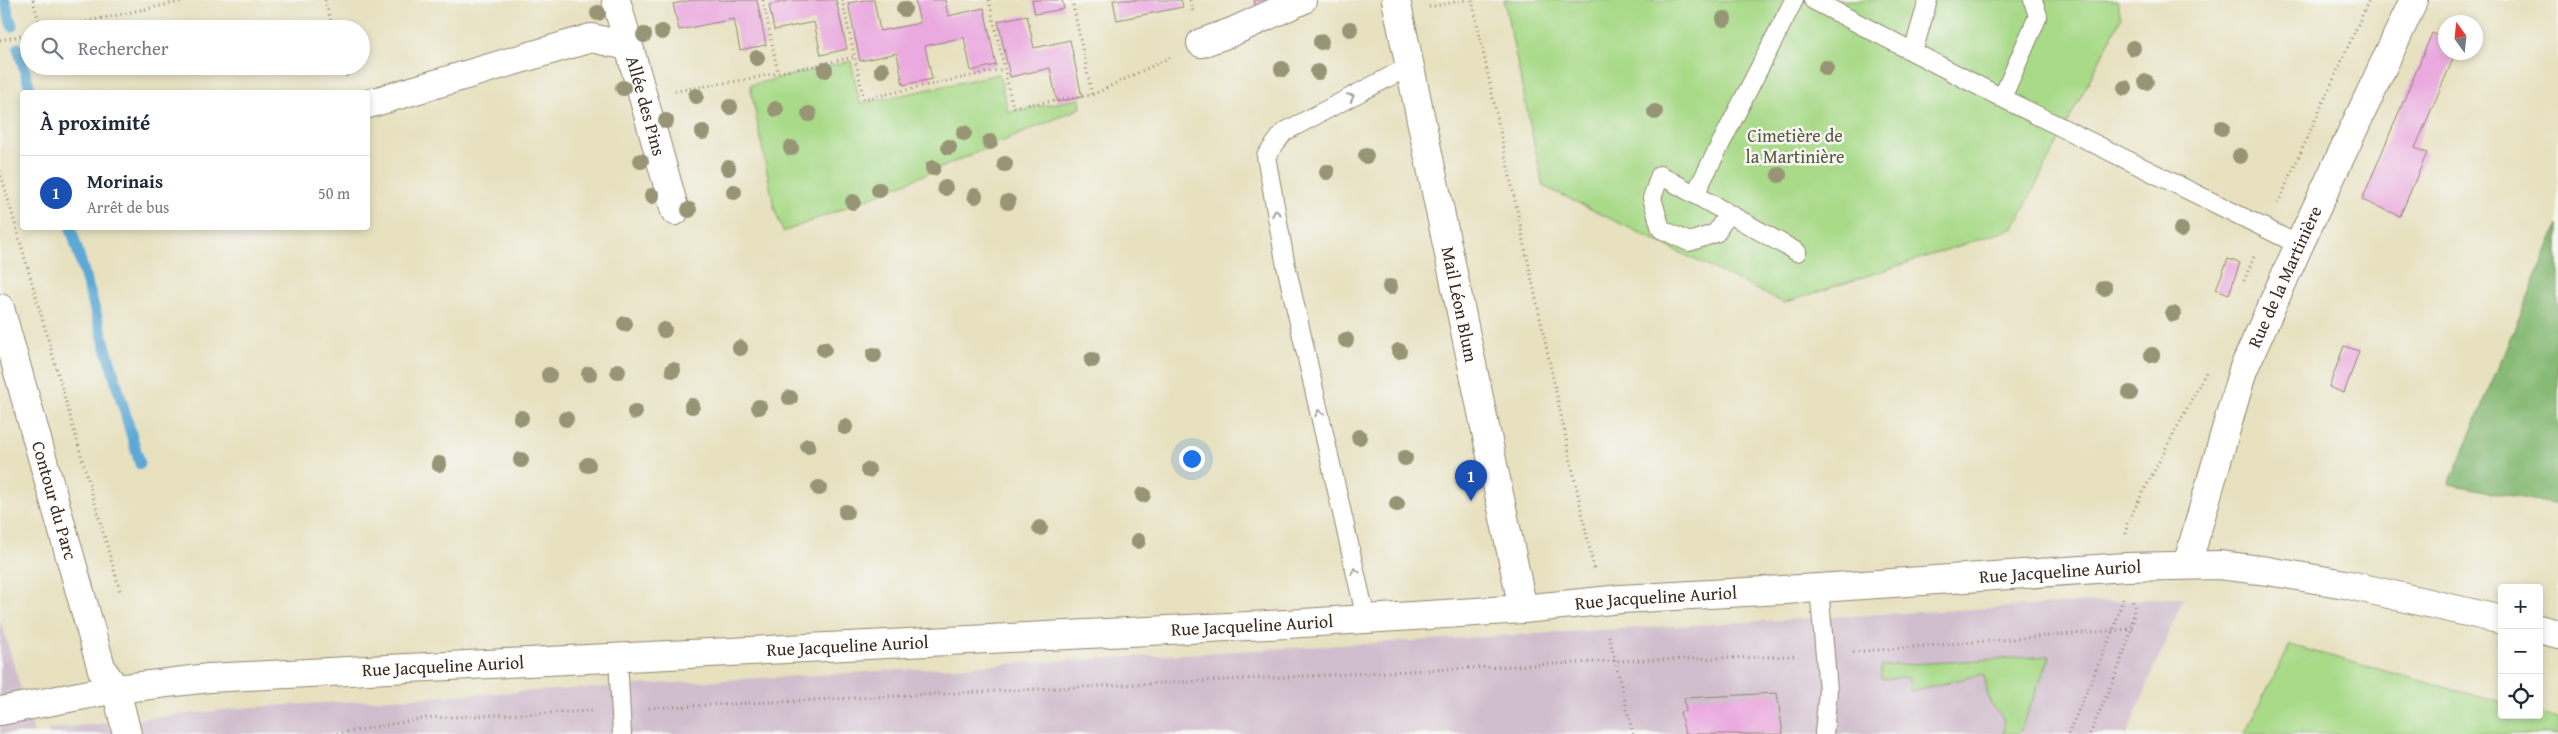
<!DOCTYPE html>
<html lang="fr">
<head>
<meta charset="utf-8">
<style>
	:root { --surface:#fff; --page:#f2f2f3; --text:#1f2937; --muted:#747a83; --line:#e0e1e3; --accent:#d93025 }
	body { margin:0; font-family:"Gentium Book Plus",serif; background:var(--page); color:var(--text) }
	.controls { position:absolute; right:15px; bottom:15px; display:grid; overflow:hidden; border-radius:5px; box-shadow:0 2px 8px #0003 }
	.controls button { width:45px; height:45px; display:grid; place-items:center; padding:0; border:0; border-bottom:1px solid var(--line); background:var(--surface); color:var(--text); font:25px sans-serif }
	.compass { position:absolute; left:2438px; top:15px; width:45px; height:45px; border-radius:50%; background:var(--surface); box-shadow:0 2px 8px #0003; rotate:345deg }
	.you { position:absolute; left:1191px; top:458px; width:18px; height:18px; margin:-12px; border:4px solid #fff; border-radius:50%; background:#1a73e8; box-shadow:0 0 0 8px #1a73e833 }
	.badge { display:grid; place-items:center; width:32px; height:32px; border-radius:50%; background:var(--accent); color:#fff; font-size:16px; font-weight:700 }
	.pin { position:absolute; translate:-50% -41px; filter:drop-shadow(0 1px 2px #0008) }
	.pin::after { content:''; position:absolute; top:26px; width:18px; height:15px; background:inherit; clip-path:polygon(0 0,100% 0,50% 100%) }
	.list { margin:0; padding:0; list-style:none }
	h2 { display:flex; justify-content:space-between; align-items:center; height:65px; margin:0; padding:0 20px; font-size:21px }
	h2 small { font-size:16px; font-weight:400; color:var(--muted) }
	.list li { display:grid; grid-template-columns:32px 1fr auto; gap:15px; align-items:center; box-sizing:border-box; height:75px; padding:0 20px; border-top:1px solid var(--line) }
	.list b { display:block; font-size:19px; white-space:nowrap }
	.list p { margin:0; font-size:16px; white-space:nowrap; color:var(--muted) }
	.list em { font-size:16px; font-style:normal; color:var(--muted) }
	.icon { flex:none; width:28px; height:28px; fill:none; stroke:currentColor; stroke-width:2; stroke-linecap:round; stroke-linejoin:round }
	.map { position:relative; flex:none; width:2558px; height:734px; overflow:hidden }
	.search { position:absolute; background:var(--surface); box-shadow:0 2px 8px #0003; left:20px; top:20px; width:350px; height:55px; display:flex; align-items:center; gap:12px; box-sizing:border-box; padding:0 18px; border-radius:28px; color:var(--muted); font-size:19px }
	.panel { position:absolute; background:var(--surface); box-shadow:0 2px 8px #0003; left:20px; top:90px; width:350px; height:140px; border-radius:5px }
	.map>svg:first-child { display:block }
</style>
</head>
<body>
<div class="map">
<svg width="2558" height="734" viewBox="0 0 2558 734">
	<rect width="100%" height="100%" fill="#f6f6f2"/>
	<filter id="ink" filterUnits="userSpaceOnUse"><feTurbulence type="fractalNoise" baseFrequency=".02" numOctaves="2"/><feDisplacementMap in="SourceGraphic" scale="10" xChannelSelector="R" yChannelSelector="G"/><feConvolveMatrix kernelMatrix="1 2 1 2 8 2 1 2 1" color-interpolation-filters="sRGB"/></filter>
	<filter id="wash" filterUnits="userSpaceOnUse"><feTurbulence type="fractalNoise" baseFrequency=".0096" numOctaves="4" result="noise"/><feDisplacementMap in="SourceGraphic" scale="20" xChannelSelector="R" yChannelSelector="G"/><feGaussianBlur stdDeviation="1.12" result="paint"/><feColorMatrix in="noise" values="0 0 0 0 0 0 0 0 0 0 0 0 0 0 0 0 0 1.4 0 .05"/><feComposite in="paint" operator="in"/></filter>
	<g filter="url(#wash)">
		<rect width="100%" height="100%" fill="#e7e1c0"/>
		<path fill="#d0bdcd" d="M2184,597L2127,734H49L48,729L252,707Z
			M0,618L34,733L0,734Z"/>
		<path fill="#a8da88" stroke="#728253" d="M1504,0H2117L2121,18L2014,228L1784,303L1543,186Z
			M851,61L860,104L999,74L1008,112L1080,99L1081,108L877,195L783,232L774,207L750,85Z
			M2290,645L2502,703V715L2539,714L2558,719V734H2244Z
			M2050,656L2019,734H2003C2009,715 1996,714 1990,702C1987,694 1986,683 1984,674L1911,691L1908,677L1881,679V666Z"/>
		<path fill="#86ba74" stroke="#607249" d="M2558,225V505L2449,484Z"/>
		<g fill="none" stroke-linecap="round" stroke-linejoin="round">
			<path stroke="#5ba9d5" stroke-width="11" d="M5,1L12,26
				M18,48L31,92
				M71,228L140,464"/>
		</g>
		<g id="blocks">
			<path fill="#eaa9df" d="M691,0H757L766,45L740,50L734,19L679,30L673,4Z
				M791,0H836L847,49L821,55L814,22L774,30L769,5Z
				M864,0H874L880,31L920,23L915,0H945L948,16L984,8L996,65L971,71L964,37L925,46L932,79L903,85L897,53L860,61L848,3Z
				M1032,0H1062L1064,9L1035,14Z
				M1113,0H1181L1183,7L1117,20Z
				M1254,0H1279L1257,12Z
				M1027,15L1034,48L1070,40L1082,97L1057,102L1050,68L1010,77L998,21Z
				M2432,33L2446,39V52H2456L2415,148L2427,153L2400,216L2362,200Z
				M2228,259L2240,263L2229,294L2216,289Z
				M2344,346L2359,351L2344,393L2329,387Z
				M1777,693L1783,734H1685L1680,712L1686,711L1684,698Z"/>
		</g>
	</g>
	<g filter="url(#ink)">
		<use href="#blocks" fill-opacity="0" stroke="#91866f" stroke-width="1"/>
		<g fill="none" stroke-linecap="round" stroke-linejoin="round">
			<g stroke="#91866f" stroke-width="20">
				<path id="service" d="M1813,0L2002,98L2038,16L2033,0
					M1913,52L1928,0
					M2002,98L2299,245
					M1695,194L1794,0
					M1728,213L1716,233L1689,242L1661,229L1652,198L1660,175L1797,252
					M1819,588L1828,690L1824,734
					M1366,619L1285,261L1266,156L1284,132L1410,66
					M618,658L622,734"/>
			</g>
			<g stroke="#91866f" stroke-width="30">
				<g id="minor">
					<path id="s1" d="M616,0L675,211"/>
					<path id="s2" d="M1396,0L1523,609"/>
					<path d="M1201,43L1232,32L1302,0"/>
					<path d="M368,104L591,38L628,46"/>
					<path id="s3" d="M0,308L102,670L116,689L127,734"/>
					<path id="s4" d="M2187,565L2243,370L2299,245L2414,0"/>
				</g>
			</g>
			<g stroke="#91866f" stroke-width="30">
				<g id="tertiary">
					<path d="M2539,629L2558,634"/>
					<path id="s5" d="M0,711L116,689L209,678L1287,624L1523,609L1621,599L1819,588L2126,567L2219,565L2268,571L2345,584L2502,620"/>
				</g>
			</g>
			<path stroke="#91866f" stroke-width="3" stroke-dasharray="1 4" stroke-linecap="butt" d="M33,0L41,29
				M325,0L333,29
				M763,0L778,73
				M842,0L864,99L1003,69
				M989,0L1013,107L1092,95L1173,56
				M1072,0L1092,95
				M1190,0L1193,12
				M1472,0L1594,569
				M1429,7L1465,0
				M52,29L188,0
				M0,40L29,34
				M344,66L348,80
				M675,91L749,79L854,57
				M0,171L120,591
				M2278,203L2369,0
				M2244,281L2255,254
				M2126,534L2127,523L2206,372
				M1609,636L1633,734
				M1853,652L2133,629
				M649,708L1615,661L1796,656
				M337,734L426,718L593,711
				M2068,734L2113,631L2123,599
				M2090,734C2101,706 2143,624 2132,599"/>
			<use href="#service" stroke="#fff" stroke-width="18"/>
			<use href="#minor" stroke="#fff" stroke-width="28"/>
			<use href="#tertiary" stroke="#fff" stroke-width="28"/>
		</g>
		<g fill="#979575">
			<circle cx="904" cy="9" r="8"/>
			<circle cx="598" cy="13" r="8"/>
			<circle cx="1724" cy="19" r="8"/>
			<circle cx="1350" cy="29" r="8"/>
			<circle cx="662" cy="32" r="8"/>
			<circle cx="644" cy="35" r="8"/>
			<circle cx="1321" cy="42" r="8"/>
			<circle cx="2133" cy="48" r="8"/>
			<circle cx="757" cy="58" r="8"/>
			<circle cx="1826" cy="68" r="8"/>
			<circle cx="1282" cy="69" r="8"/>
			<circle cx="825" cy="70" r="8"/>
			<circle cx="882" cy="70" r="8"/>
			<circle cx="1318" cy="72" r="8"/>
			<circle cx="2146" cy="82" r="8"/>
			<circle cx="623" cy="88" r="8"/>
			<circle cx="2125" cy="88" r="8"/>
			<circle cx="696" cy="96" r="8"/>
			<circle cx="730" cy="107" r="8"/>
			<circle cx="776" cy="109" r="8"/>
			<circle cx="1655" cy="112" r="8"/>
			<circle cx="809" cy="114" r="8"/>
			<circle cx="666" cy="121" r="8"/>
			<circle cx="2222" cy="128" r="8"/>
			<circle cx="703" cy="132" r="8"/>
			<circle cx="964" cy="133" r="8"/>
			<circle cx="990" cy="142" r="8"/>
			<circle cx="949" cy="147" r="8"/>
			<circle cx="791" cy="148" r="8"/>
			<circle cx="1366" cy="156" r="8"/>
			<circle cx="2240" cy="156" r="8"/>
			<circle cx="641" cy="161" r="8"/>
			<circle cx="1005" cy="164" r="8"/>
			<circle cx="728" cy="168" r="8"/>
			<circle cx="933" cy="168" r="8"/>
			<circle cx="1327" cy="172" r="8"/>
			<circle cx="1779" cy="175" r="8"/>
			<circle cx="945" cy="188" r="8"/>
			<circle cx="879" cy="190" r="8"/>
			<circle cx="734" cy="192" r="8"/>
			<circle cx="652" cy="196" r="8"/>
			<circle cx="975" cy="196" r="8"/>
			<circle cx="853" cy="202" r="8"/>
			<circle cx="1008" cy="202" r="8"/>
			<circle cx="689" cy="210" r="8"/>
			<circle cx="2181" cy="230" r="8"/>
			<circle cx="1390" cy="287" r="8"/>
			<circle cx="2104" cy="288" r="8"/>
			<circle cx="2173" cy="314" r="8"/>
			<circle cx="625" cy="324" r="8"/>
			<circle cx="664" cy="330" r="8"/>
			<circle cx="1346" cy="340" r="8"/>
			<circle cx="740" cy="348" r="8"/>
			<circle cx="824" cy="349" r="8"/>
			<circle cx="1399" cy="351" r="8"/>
			<circle cx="874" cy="355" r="8"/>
			<circle cx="2152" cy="355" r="8"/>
			<circle cx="1092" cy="360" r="8"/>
			<circle cx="673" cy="370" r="8"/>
			<circle cx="618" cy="371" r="8"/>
			<circle cx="589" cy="374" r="8"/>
			<circle cx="549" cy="375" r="8"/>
			<circle cx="2130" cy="393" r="8"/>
			<circle cx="790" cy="398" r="8"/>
			<circle cx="692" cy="406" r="8"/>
			<circle cx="759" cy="407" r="8"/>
			<circle cx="635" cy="412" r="8"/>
			<circle cx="521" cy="418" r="8"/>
			<circle cx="566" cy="419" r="8"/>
			<circle cx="845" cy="427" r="8"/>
			<circle cx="1359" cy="437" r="8"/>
			<circle cx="808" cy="446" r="8"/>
			<circle cx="1405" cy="458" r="8"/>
			<circle cx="521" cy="460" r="8"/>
			<circle cx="439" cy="464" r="8"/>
			<circle cx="588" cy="465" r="8"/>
			<circle cx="868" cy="470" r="8"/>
			<circle cx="819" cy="488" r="8"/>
			<circle cx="1143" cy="495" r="8"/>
			<circle cx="1397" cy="504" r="8"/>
			<circle cx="846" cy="512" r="8"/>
			<circle cx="1040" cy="528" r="8"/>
			<circle cx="1138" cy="541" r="8"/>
		</g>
		<defs><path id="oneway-chevron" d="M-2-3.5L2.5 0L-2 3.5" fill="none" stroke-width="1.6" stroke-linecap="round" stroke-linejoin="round" transform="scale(1.25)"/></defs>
		<g stroke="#a79f9a">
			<use href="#oneway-chevron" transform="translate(1351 97) rotate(-27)"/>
			<use href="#oneway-chevron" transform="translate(1276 213) rotate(-100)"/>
			<use href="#oneway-chevron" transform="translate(1319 413) rotate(-103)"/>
			<use href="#oneway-chevron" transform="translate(1355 571) rotate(-103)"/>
		</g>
	</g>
	<g text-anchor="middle" stroke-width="5" stroke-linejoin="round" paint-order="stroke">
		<g font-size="18" fill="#3b2a1e" stroke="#f6f6f2">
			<text dy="6" stroke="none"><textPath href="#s1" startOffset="110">Allée des Pins</textPath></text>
			<text dy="6" stroke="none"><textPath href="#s4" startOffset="305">Rue de la Martinière</textPath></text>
			<text dy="6" stroke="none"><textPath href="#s2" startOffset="311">Mail Léon Blum</textPath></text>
			<text dy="6" stroke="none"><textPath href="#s3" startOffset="200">Contour du Parc</textPath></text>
			<text dy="6" stroke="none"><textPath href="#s5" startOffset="2066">Rue Jacqueline Auriol</textPath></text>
			<text dy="6" stroke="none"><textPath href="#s5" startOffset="1661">Rue Jacqueline Auriol</textPath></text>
			<text dy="6" stroke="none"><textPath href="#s5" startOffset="1256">Rue Jacqueline Auriol</textPath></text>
			<text dy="6" stroke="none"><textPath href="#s5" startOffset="851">Rue Jacqueline Auriol</textPath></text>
			<text dy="6" stroke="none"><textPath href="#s5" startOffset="446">Rue Jacqueline Auriol</textPath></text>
		</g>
		<g font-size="18" fill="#565638" stroke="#f6f6f2">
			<text x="1795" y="142">Cimetière de<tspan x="1795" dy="21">la Martinière</tspan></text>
		</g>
	</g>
</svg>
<div class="controls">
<button>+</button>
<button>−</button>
<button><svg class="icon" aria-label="locate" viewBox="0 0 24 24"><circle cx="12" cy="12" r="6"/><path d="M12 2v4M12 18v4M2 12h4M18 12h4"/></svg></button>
</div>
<svg class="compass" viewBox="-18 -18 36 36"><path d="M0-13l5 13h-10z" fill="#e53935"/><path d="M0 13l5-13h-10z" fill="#747a83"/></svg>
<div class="you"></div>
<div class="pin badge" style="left:1471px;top:501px;background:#1a4fb4">1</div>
<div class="search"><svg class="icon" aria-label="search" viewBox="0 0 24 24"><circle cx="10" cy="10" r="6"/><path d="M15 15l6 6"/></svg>Rechercher</div>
<section class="panel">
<h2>À proximité<small></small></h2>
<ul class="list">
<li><span class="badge" style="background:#1a4fb4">1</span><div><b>Morinais</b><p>Arrêt de bus</p></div><em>50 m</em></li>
</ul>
</section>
</div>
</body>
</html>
